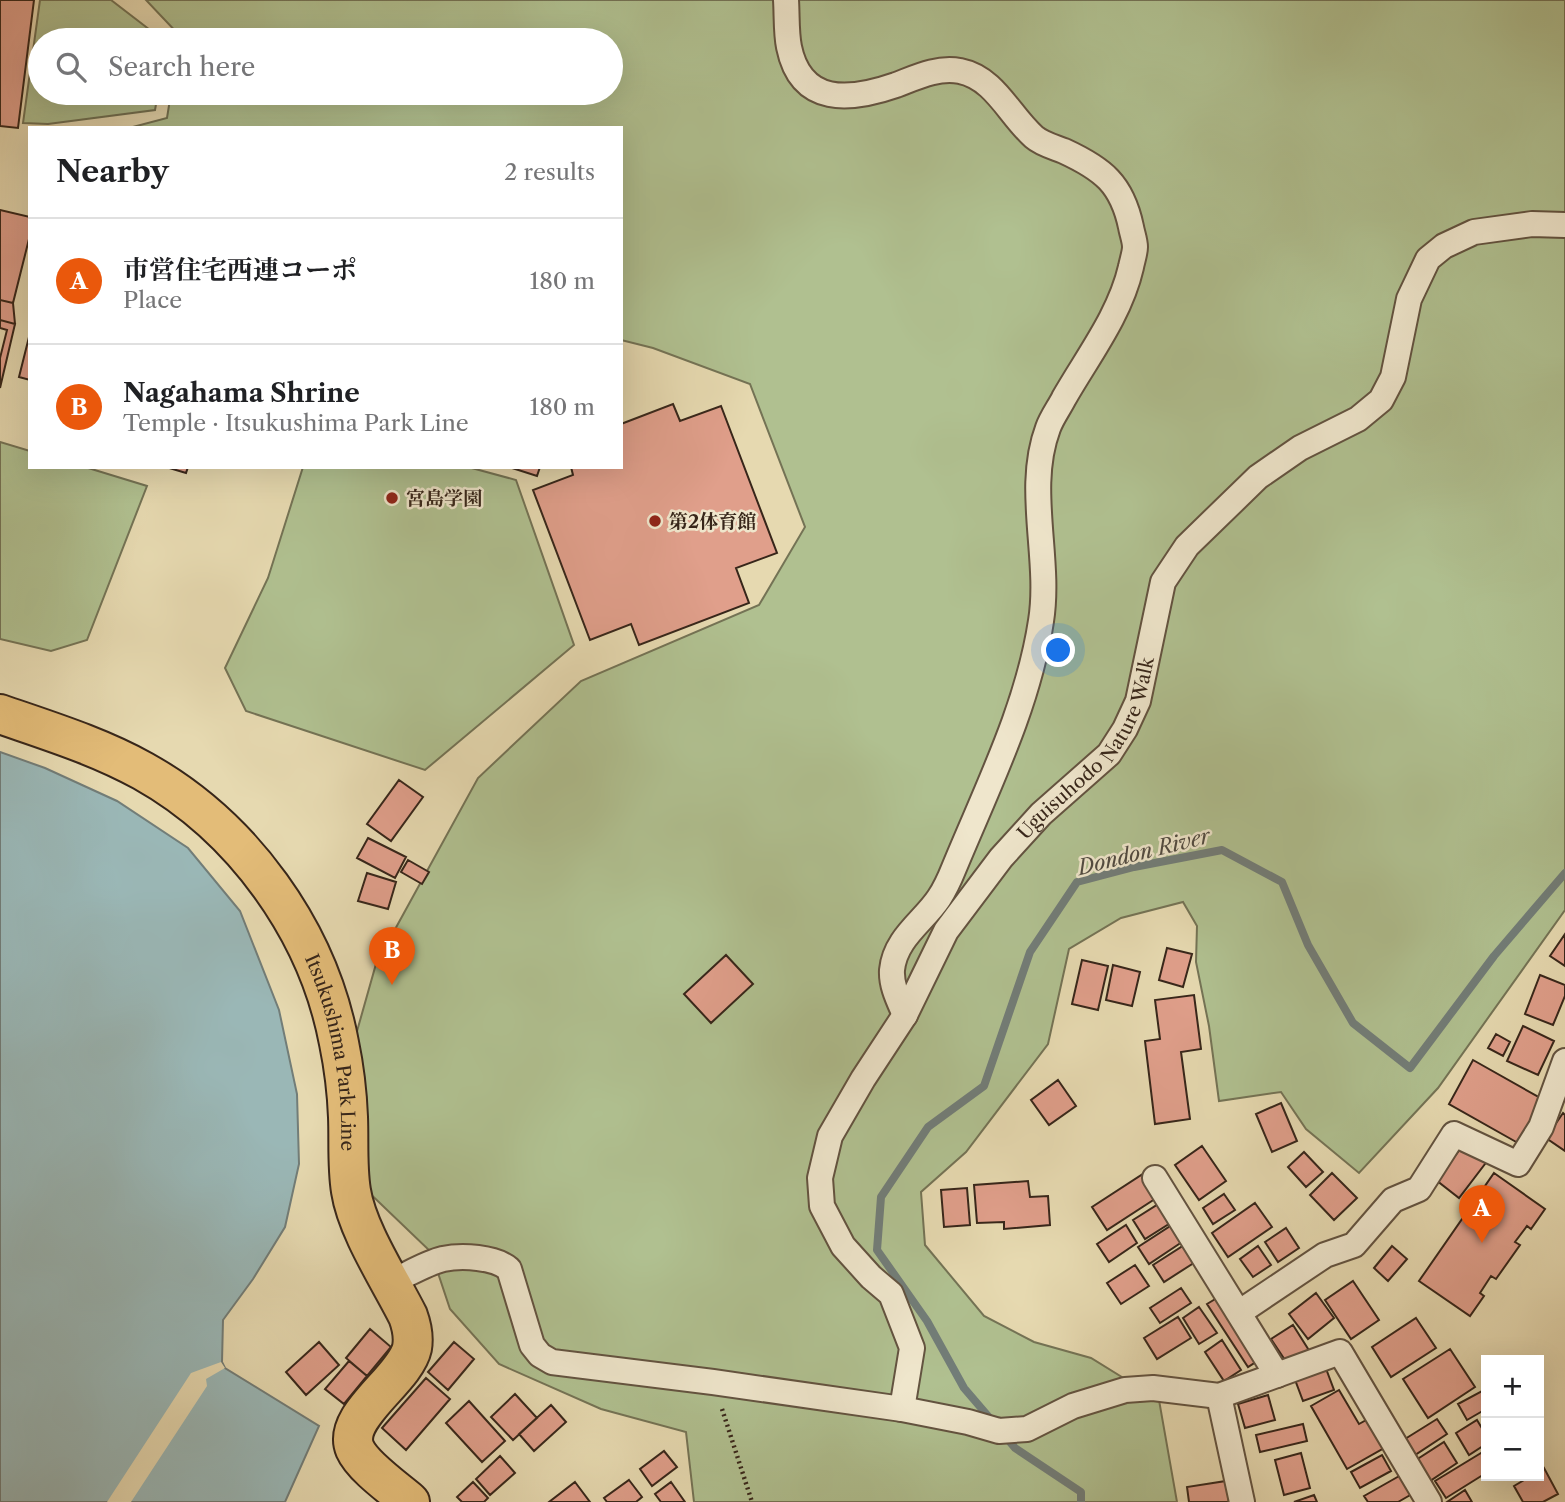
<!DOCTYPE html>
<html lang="en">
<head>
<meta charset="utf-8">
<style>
	:root { --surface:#fff; --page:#f6f6f6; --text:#202124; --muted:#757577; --line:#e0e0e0; --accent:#ea580c }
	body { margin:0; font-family:"Libre Caslon Text","Noto Serif JP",serif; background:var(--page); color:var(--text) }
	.controls { position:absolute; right:21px; bottom:21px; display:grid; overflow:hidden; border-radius:0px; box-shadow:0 7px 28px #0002 }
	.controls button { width:63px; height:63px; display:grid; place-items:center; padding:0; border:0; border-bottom:2px solid var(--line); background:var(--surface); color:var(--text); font:35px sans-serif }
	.you { position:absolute; left:1059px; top:651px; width:24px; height:24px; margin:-18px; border:5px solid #fff; border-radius:50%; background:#1a73e8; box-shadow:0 0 0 10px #1a73e833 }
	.badge { display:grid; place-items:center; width:46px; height:46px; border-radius:50%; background:var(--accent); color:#fff; font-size:23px; font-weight:700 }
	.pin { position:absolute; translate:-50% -58px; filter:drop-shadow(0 2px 4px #0008) }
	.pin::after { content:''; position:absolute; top:37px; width:24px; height:21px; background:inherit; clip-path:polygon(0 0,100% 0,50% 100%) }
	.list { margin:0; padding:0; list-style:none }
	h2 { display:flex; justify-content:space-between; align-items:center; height:91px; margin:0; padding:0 28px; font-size:30px }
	h2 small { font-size:23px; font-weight:400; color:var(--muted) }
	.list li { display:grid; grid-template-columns:46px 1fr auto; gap:21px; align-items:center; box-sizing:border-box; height:126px; padding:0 28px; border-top:2px solid var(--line) }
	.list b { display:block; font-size:26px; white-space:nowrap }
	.list p { margin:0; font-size:23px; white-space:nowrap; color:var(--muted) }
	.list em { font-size:23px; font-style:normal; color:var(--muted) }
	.icon { flex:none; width:38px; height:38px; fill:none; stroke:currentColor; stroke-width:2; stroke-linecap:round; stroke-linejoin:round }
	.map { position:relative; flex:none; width:1565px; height:1502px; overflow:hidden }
	.search { position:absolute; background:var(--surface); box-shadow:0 7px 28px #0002; left:28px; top:28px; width:595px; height:77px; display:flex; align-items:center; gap:18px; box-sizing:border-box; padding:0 24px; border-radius:38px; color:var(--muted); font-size:26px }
	.panel { position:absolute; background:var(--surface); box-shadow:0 7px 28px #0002; left:28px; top:126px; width:595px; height:343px; border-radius:0px }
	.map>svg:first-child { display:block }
</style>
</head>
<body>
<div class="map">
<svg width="1565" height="1502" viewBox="0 0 1565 1502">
	<rect width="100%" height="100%" fill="#e6d9b0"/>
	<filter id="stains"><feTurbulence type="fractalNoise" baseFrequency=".00286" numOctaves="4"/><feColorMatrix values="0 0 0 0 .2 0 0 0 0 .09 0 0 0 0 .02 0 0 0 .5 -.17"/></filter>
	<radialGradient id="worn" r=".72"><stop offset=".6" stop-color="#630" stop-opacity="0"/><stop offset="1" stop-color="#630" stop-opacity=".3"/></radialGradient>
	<path fill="#b0c090" stroke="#747355" stroke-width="2" d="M40,0H111L163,40H40V93H158L155,110L48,124L23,123Z
		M146,0H1565V910L1438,1088L1359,1173L1306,1129L1281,1092L1219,1101L1209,1026L1196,962L1197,926L1183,902L1121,918L1069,949L1048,1044L966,1152L921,1192L925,1245L984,1316L1034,1342L1091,1358L1159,1400L1177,1502H694L686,1432L601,1409L499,1364L450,1309L431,1252L360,1184L348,1063L376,964L478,778L581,681L759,605L805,527L750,384L653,348L621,340V128H129L167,118L171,93H611V40H181V37Z
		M0,442L30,451V467H85L147,486L87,640L51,651L0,639Z
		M303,467H468L516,480L574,645L425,770L246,711L225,668L268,578Z"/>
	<path fill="#9ab7b6" stroke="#727d78" stroke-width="2" d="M0,752L45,768L117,801L188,848L240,911L279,1010L297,1094L299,1164L285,1227L253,1279L223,1320L222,1362L225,1368L319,1426L285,1502H0Z"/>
	<path fill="#e6d9b0" d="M221,1362L225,1368L206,1379L207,1386L131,1502H107L191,1373Z"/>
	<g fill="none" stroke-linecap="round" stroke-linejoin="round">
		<path stroke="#727d78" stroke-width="8" d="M994,1423L964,1388L927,1321L877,1250L881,1197L928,1127L984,1086L1030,952L1077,882L1134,867L1222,850L1282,882L1308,945L1353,1023L1410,1068L1494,956L1565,873
			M1004,1435L1015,1448L1081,1492V1502"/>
	</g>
	<path fill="#e09f8b" stroke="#37261a" stroke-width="2" d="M0,0H34L18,128L0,126Z
		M0,210L30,217V235L13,303L0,300Z
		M0,300L13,303L15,324L0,320Z
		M0,320L15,324L0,388V358L7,330L0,328Z
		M30,333V380L19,377Z
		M673,404L680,421L721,406L777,553L736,568L749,603L639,645L631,624L590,640L533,490L573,475L571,467H621V424Z
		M166,467H188L186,473Z
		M509,467H540L537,476Z
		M399,780L423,797L391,841L367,824Z
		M368,838L406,857L395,878L357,858Z
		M408,860L429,872L422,884L401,872Z
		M367,873L396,882L388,909L358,901Z
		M1565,934V966L1550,956Z
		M1167,948L1192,954L1183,987L1159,980Z
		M726,955L753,984L711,1023L684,994Z
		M1082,960L1108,966L1098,1010L1072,1004Z
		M1113,965L1140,972L1132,1006L1106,1000Z
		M1540,975L1565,985V996L1553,1025L1525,1014Z
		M1194,995L1201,1049L1181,1052L1190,1119L1155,1124L1145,1041L1160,1039L1155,1000Z
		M1523,1026L1554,1041L1538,1075L1507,1061Z
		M1496,1034L1510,1042L1503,1056L1488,1048Z
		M1473,1060L1542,1099L1518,1143L1449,1104Z
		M1058,1080L1076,1106L1049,1125L1031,1100Z
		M1281,1103L1297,1141L1272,1152L1256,1114Z
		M1563,1113L1565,1115V1151L1546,1138Z
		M1465,1143L1488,1160L1459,1198L1436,1180Z
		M1202,1146L1226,1181L1199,1200L1175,1165Z
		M1304,1152L1323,1172L1306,1187L1288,1167Z
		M1146,1172L1161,1195L1107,1230L1092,1207Z
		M1332,1173L1357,1198L1334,1220L1310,1195Z
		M1494,1173L1545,1209L1531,1229L1527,1226L1515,1242L1520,1245L1496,1279L1491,1276L1480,1293L1484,1296L1470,1316L1419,1281Z
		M1028,1181L1030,1197L1048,1196L1050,1225L1004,1229V1222L977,1223L974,1185Z
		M967,1188L970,1225L944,1227L941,1190Z
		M1224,1194L1235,1210L1213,1224L1203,1208Z
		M1160,1203L1172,1222L1145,1239L1133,1220Z
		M1255,1203L1272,1227L1228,1257L1212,1233Z
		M1175,1223L1185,1240L1149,1264L1138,1247Z
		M1126,1225L1137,1243L1109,1262L1097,1244Z
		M1286,1228L1299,1248L1278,1262L1265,1242Z
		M1189,1242L1200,1259L1164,1282L1153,1265Z
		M1258,1246L1271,1265L1253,1277L1240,1259Z
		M1392,1246L1407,1259L1388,1281L1374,1268Z
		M1135,1265L1149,1286L1121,1304L1107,1283Z
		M1353,1281L1379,1320L1351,1339L1325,1300Z
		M1181,1288L1191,1303L1160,1323L1150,1308Z
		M1316,1293L1334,1318L1308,1339L1289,1314Z
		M1222,1295L1262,1358L1248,1367L1207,1304Z
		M1199,1307L1217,1333L1199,1344L1183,1318Z
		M1178,1317L1191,1338L1157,1359L1144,1338Z
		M1416,1318L1436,1348L1391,1377L1372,1347Z
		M1293,1325L1310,1352L1289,1366L1271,1339Z
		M370,1329L391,1347L367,1376L346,1358Z
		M1222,1340L1241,1370L1224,1381L1205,1352Z
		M319,1342L339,1365L306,1395L286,1372Z
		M454,1342L474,1359L448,1390L428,1372Z
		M1450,1349L1475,1387L1428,1418L1403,1379Z
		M349,1361L367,1376L344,1404L325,1389Z
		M1325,1366L1334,1390L1303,1401L1294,1377Z
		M426,1378L450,1399L406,1450L382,1428Z
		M1339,1390L1359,1424L1368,1419L1384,1448L1347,1469L1311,1406Z
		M1482,1391L1486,1399V1409L1467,1420L1458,1404Z
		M515,1394L537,1418L513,1440L491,1417Z
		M1268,1395L1275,1420L1245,1428L1238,1404Z
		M469,1401L505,1441L482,1462L446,1423Z
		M551,1405L566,1422L534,1451L519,1434Z
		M1437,1419L1447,1434L1415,1455L1405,1439Z
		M1477,1420L1486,1435V1444L1469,1455L1456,1433Z
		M1303,1424L1307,1441L1260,1452L1256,1435Z
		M1444,1442L1457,1463L1430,1481L1416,1460Z
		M1486,1450V1473L1446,1498L1435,1481Z
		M664,1451L677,1467L652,1486L640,1469Z
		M1301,1453L1310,1488L1284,1495L1275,1460Z
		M1382,1455L1391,1471L1360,1488L1351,1472Z
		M500,1456L515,1473L490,1495L476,1479Z
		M1544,1468L1558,1494L1543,1502H1523L1514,1486L1531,1476H1539V1471Z
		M1401,1475L1412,1494L1398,1502H1368L1364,1496Z
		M629,1480L642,1497L636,1502H607L604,1498Z
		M1226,1481L1229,1502H1189L1187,1487Z
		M473,1482L488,1498L484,1502H462L457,1497Z
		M575,1482L590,1502H549Z
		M671,1482L685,1502H661L655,1494Z
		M1465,1490L1472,1502H1447Z
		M1314,1495L1317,1502H1294Z"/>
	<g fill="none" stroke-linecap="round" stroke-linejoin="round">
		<g stroke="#635340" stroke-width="28">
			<g id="minor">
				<path d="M786,0C787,15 786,32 789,47C801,106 850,101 896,85C917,77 937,67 960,71C995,78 1009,115 1034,137C1042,144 1054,147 1064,151C1103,169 1122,184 1131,227C1132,233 1135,241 1135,247C1135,253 1132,261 1131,267C1120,315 1088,356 1064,398C1059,408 1052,417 1048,428C1025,489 1051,558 1041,621C1028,707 987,788 954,868C950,878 945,889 939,898C924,921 895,938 892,970C891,986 899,1001 905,1015"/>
				<path d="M1155,1178L1277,1375"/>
				<path d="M391,1282C407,1275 426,1263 443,1259C462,1255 495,1257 509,1269L532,1345L540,1355L552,1362L713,1382L902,1409L968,1422L999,1431L1027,1429L1073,1406L1125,1390L1153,1388L1219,1396L1340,1352L1429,1502"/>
				<path d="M1240,1312L1325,1255L1354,1245L1393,1200L1419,1189L1454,1134L1518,1164L1541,1127L1565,1061"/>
				<path d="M1219,1396L1242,1502"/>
				<path id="s1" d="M902,1409L912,1348L891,1294L871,1277L843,1246L822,1206L820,1178L830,1136L863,1079L905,1015L946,931L1001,858L1041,814L1109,754L1125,729L1138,701L1163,582L1187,546L1258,477L1300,448L1358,419L1381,400L1393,377L1409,299L1428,259L1444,246L1474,232L1532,224L1565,225"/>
			</g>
		</g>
		<g stroke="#37261a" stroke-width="42">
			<g id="primary">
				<path id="s2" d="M0,714C49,731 98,746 143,771C243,827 318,931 339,1043C344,1067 347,1092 348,1117C349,1141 347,1167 351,1191C357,1230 390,1280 408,1316C412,1327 414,1337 412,1348C405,1380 341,1416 355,1449C363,1467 395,1489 410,1502"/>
			</g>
		</g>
		<path stroke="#37261a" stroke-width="4.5" stroke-dasharray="2 3.5" stroke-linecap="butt" d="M722,1409L752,1502"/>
		<use href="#minor" stroke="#efe6cc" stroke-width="24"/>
		<use href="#primary" stroke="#e3bc78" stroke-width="38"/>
	</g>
	<g fill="#8f2418" stroke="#efe6cc" stroke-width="2.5">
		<circle cx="392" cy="498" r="7"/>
		<circle cx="655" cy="521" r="7"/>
	</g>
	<g text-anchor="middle" stroke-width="5" stroke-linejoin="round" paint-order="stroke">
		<g font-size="19" font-weight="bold" fill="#37261a" stroke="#efe6cc" text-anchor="start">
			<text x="406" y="505">宮島学園</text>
			<text x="669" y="528">第2体育館</text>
		</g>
		<g font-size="19" fill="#37261a" stroke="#efe6cc">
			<text dy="7" stroke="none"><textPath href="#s1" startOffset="774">Uguisuhodo Nature Walk</textPath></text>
			<text dy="7" stroke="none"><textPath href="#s2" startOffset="508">Itsukushima Park Line</textPath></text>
		</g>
		<g font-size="21" font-style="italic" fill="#504a41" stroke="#efe6cc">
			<text transform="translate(1144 852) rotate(-14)" y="7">Dondon River</text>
		</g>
	</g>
	<rect width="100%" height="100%" filter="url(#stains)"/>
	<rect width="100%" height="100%" fill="url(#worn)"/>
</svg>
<div class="controls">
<button>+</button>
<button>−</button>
</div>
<div class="you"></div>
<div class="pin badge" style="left:1482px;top:1243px">A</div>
<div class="pin badge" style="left:392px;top:985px">B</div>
<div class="search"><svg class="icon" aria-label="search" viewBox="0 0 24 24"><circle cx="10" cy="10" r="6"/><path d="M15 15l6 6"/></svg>Search here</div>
<section class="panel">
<h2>Nearby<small>2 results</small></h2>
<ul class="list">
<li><span class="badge">A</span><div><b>市営住宅西連コーポ</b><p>Place</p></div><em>180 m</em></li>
<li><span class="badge">B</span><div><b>Nagahama Shrine</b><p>Temple · Itsukushima Park Line</p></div><em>180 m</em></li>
</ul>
</section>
</div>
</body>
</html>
